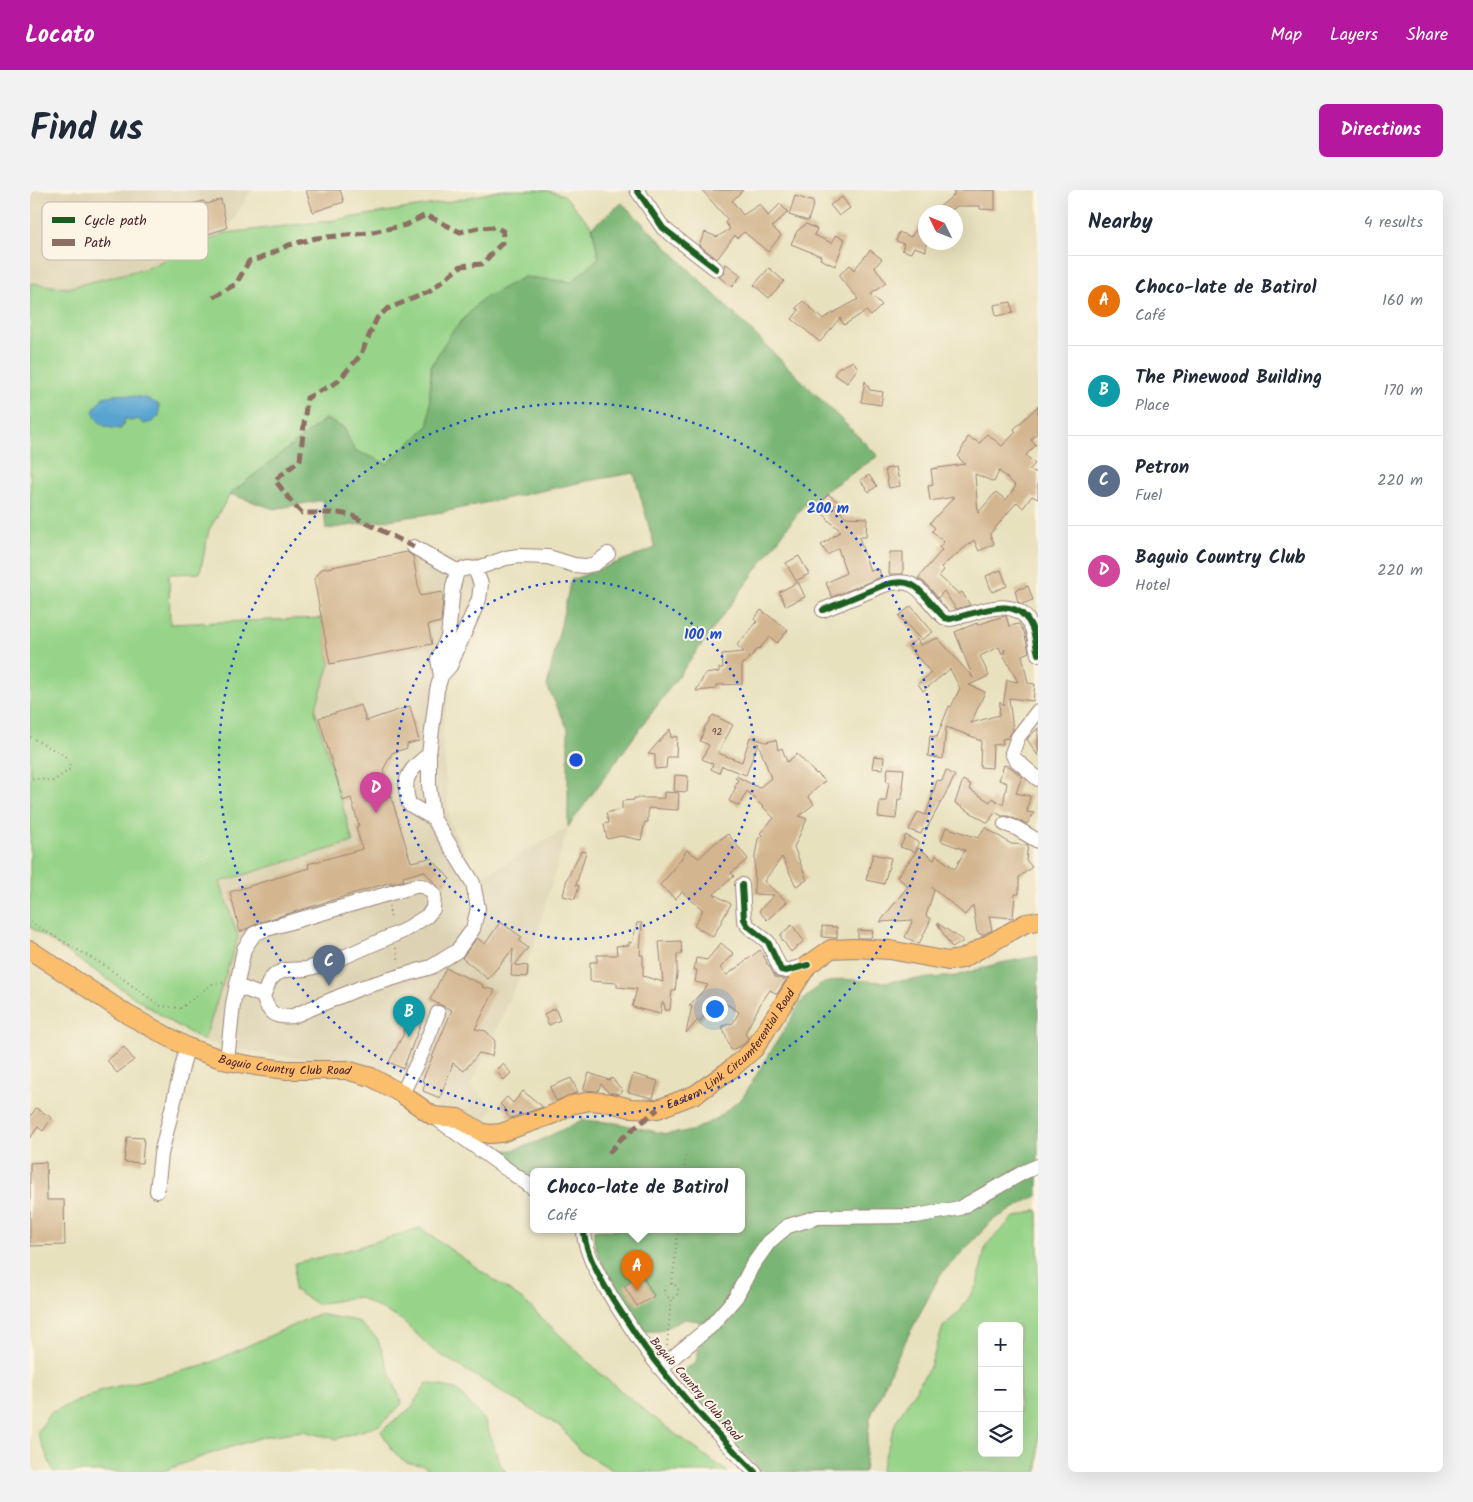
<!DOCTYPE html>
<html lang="en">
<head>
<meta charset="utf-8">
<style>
	:root { --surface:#fff; --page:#f2f2f3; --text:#1f2937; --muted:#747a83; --line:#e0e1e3; --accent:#b5179e }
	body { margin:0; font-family:Kalam,sans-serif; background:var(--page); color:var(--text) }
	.controls { position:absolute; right:15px; bottom:15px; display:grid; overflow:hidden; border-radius:8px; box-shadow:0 5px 20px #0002 }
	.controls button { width:45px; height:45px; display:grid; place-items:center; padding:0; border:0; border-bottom:1px solid var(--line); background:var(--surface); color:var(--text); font:25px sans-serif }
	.compass { position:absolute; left:888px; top:15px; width:45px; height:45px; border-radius:50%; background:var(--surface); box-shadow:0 5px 20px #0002; rotate:313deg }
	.you { position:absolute; left:684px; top:818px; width:18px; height:18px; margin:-12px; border:4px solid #fff; border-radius:50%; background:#1a73e8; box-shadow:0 0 0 8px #1a73e833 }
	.badge { display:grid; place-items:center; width:32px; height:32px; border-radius:50%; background:var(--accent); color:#fff; font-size:16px; font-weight:700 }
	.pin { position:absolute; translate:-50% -41px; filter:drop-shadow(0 1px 2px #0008) }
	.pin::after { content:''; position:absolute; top:26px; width:18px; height:15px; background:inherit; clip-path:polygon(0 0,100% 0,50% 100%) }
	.popup { position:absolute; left:500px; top:978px; width:215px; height:65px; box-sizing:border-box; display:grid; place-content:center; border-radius:8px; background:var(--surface); filter:drop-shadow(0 1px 4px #0005); font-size:16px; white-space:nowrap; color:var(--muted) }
	.popup b { font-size:19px; color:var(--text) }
	.popup::after { content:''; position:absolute; left:50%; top:100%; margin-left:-10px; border:10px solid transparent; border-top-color:var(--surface) }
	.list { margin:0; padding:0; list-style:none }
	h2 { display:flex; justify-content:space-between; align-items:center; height:65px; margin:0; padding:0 20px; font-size:21px }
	h2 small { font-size:16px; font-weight:400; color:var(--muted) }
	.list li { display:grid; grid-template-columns:32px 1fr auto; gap:15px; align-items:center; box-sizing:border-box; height:90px; padding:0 20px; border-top:1px solid var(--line) }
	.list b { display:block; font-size:19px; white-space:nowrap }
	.list p { margin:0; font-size:16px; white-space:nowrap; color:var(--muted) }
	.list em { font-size:16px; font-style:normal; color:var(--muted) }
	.icon { flex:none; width:28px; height:28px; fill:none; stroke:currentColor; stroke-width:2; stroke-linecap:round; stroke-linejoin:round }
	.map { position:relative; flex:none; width:1008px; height:1282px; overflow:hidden; border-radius:8px }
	header { display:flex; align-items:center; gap:30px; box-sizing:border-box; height:70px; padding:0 25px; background:var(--accent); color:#fff }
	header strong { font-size:24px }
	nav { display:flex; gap:28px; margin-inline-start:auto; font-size:18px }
	.intro { display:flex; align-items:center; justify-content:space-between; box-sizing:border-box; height:120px; padding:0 30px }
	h1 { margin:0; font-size:35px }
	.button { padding:12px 22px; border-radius:8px; background:var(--accent); color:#fff; font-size:18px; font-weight:700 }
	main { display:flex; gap:30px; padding:0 30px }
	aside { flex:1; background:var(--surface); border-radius:8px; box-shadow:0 5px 20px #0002 }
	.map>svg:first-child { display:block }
</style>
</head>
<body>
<header>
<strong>Locato</strong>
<nav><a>Map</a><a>Layers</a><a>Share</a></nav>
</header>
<div class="intro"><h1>Find us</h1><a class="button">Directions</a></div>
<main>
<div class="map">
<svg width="1008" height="1282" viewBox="0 0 1008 1282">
	<rect width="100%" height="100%" fill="#fcf5e5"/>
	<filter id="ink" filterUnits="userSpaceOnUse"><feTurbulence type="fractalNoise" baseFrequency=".02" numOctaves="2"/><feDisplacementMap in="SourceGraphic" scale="10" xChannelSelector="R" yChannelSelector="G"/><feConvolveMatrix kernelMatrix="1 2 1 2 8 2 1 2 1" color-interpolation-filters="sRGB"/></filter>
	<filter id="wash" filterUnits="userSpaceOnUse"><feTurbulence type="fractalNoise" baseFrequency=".0096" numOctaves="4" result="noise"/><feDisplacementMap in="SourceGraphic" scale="20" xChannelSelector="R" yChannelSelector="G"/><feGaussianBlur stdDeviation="1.12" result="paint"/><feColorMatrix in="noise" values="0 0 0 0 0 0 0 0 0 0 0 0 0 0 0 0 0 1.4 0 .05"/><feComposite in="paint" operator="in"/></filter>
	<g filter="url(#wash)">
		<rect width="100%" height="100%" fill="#e8e1be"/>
		<path fill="#ddd3b4" d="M0,0H222L195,43L117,78L37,98L0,93Z
			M394,359L418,368L449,370L460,390L419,494L412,547L420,634L449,689L538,637L503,757L441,895L463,918L443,945L360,880L222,862L174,851L208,747L190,692L323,652L285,520L300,474L284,389L292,379Z"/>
		<path fill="#97d489" stroke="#707a5a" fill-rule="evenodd" d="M472,0H515L534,5L562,37L569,68L541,92L494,87L452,110L421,143L401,176L399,235L357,274L324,260L314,238L295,229L200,304L179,340L170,383L139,384L140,434L292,428L300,474L285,520L323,652L190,692L208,747L174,851L141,832L0,737V93L37,98L117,78L195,43L298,31L418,12Z
			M1008,1020V1282H850L866,1231L900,1177L913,1137L931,1120L947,1095L956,1055L983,1028ZM952,1136H989V1263H952Z
			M390,1038L494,1111L575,1188L637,1238L698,1282H586L549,1260L531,1237L404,1161L372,1130L328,1107L287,1114L264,1100L265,1073L308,1063Z
			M288,1124L327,1131L347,1148L372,1214L350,1235L306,1249L273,1241L236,1246L176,1265L131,1282H24L7,1243L20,1223L72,1200L173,1176Z
			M397,1193L426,1199L455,1231L470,1274L476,1282H402C393,1271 383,1277 373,1270C363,1264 357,1251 351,1241L382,1217Z"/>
		<path fill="#79b675" stroke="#626a50" d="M592,13L848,266L773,316L538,637V539L517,496L541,390L625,358L604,283L557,291L413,322L296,339L293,310L244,319L200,304L295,229L314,238L324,260L357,274L399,235L401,176L421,143L452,109L494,87L541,92L569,68L562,37Z
			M1008,766V1005L963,1030L910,1085L865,1171L840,1228L834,1282H733L698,1248L661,1207L650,1182L666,1173L672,1143L669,1131L655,1129L629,1141H609L593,1116L585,1094L572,1074L564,1052V1040H711V982H503V987L489,983L466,961L483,960L507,952L552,930L586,933L636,944L661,941L688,928L713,907L771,812L790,794L812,789L852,792L926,786L966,774Z"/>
		<path fill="#59a4d1" stroke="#52627e" d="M89,204L116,208L129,215V226L122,232L114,234L108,229L100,231L96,228L91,239C76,238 69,236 63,221L73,207Z"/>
		<g id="blocks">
			<path fill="#d3b690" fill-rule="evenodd" d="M276,0H310L314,12L283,22Z
				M672,0H713L702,11L713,25L730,14L738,26L750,14L758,22L742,37L751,45L738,62L714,42L707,48L705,45L687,69L669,55L675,42L687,47L700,39L695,32L698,30Z
				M924,0H965V20L950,19V16H927L919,22H903L924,5Z
				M765,6L784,12L778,31L759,25Z
				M812,7L820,18L809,26L800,15Z
				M191,9L197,38L156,51L151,43L149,18L173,11L177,14Z
				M896,25V61L884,57L881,63L872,60L874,54L866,51L869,42L881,47Z
				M776,34L787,39L784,45L802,53L805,45L815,49L805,76L790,69L791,66L761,54L767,41Z
				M840,60L852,69L845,77L856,93L841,104L852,115L841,126L836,121L814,135L810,128L790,152L762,129L769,120L766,118L773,111L792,129L829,109L810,88V84L820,75L824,80Z
				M695,73L711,85L702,97L689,87L693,84Z
				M739,78L754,91L739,108L724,95Z
				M981,112L983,123L966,126L964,115Z
				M823,171L828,178L817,193L804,184L810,176L812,177Z
				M835,191L840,200L853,202L851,215L831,212Z
				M1008,216V242L1001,250L1006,255L996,265L1005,274L999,280L1008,283V309L1002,306L993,318L987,312L960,344L964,354L949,361L944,350L911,377L914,380L909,386L929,404L932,402L940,415L926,419L914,401L908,408L896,394L888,388L912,360L909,357L914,352L902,341L905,338L900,333L924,307L900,311L898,296L903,295L901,279L935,274L928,267L938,247L950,253L957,244L972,256L986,242L984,239ZM969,281L986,296L976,310L966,302L948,323L945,284L964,292Z
				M866,277L870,296L859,298L855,279Z
				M839,285L847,296L839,302L830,290Z
				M798,304L808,312L804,317L816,327L837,328L836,347H829L840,381L849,379L851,387L802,407L796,393L816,383L808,358L798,365L791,355L811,341L797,329L798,328L787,319Z
				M377,362L383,366L390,406L412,402L413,408L411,432L398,435L402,454L300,474L284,389L292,379Z
				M860,362H873V384H859Z
				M769,366L779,384L766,391L756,373Z
				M971,380L977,396L962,402L956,386Z
				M768,392L775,407L756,416L749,402Z
				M998,396L1003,410L992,414L988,412L985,400Z
				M881,416L903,442L891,450L869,426Z
				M731,420L758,440L747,453L740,447L729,459L728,458L715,473H712V494L686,495V499L666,501L675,484L689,482V478H693L692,464L714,462L707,455L727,432L724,429Z
				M974,426H976L979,436L989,434L994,442L999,462L992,465L998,493L1005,494L1003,511L979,508L983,540L978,548L972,549L973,554L963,555L962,578L950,577L951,550H947L946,548L916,537L913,569L898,566L900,546L907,547L919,516L921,517L930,498L920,479L893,501L888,494L901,483L878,456L887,449L890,455L908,448L943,488L925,442L947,433V435ZM969,457L972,464L975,459L974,466L988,492L977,490L973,516L970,511L969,525L941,533L955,502L939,495L959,486L950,466Z
				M331,515L336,531L380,516L389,551L377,554V558L362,563L353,580L381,672L401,668L420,689L410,699L394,681L373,687L374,690L361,694V692L231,732L210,742L200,702L279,678L278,674L332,659L326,637L329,636L321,608L313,611L289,528Z
				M683,525L703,535L688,563L712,572L720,547L736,552L746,550L748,560L752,558L757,572L767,564L786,584L787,583L795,591L778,606L784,614L769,626L777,629L764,657L777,690L766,696L752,667L734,691L757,712L737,730L729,721L744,705L724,704L725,666L728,649L732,645L730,643L744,628L717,601L709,616L699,611L706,597H704L708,590L705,588L706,586L729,598L741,588L728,553L716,585L692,576L689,583L681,579L683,574L672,569L679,555L670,551L675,537Z
				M1008,538V566L997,549Z
				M640,539L641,548L647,546L646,567H637L636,578L625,579V565L618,564Z
				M844,566L854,567L853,579L842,578Z
				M974,575L980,577L992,587L986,603L1000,606L997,622L1004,623L997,634L978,626H972L965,622L958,633L925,613L933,590L941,595L939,599L960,612L962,608L973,615L977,593L969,590Z
				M858,578L874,579L872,597H874L871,610L868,609L866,629L848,627L850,611H856L859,592L856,591Z
				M916,580L925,586L896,640L893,639L891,644L879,640L888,622L896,625L907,590L912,591Z
				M645,585L658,586L657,602L644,601Z
				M634,602L649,603L648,620L618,618V632H615L611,650L591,646L577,649L574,634L579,633L576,623L592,619V611L604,610V608H634Z
				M916,637L948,648L955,637L981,654L998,655L996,670L1002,677L989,687V704H985L983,728L959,726L962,740L952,745L947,742L943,715L935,725L902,697L904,700L896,726L901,729L889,754L875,747L883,730L850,732L878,696L867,687L886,662L870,657L876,645L889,653L886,661L889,658L904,670L906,665L925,679L935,660L911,651Z
				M698,644L718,669L701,683L704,686L684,704L701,714L683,747L664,736L673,720L652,702L645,709L630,695L644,679L657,660L669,668L685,653Z
				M551,661L556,662L546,695L549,696L545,709L533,706L537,689Z
				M843,664L861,668L854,694L836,690Z
				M470,732L492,747L489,751L498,758L485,775L498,776L497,787L481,786L483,759L458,789L432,768L447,748L455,754Z
				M607,733H612L610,765H613V786L633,792L629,752L651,751L652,764H647V784L645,801H642L640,820H635L634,813H632L630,824L602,817L607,799L587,797V793L560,791V772H567V765H587L586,756L599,755V752L602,753Z
				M907,733L934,751L922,758Z
				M762,735L774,751L761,762L751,748V744Z
				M792,736L807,737V748L792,747Z
				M828,740L843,741L841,748H828Z
				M691,753L704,764L690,778L697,785L730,760L737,772L736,773L739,775L745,787L756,790L747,804L740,800L731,813L715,843L718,849L716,852L711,856L701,860L692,836L703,833L709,822L688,809L670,831L668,830L656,843L662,816H659L678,795L665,792L667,780H664L666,768L677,770Z
				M416,778L453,795L452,797L465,800L445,839L456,841L465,851L462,866L449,863L434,881L423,873L410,908L393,901L395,892L392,891L422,820L400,810Z
				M376,817L395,823L373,879L359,872L373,845Z
				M525,818L530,830L519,835L514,824Z
				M94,857L104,870L87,883L77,870Z
				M473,874L481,883L474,890L466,881Z
				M559,883L579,890L582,888L593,901L589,904L578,902L571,894L568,901L553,900Z
				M603,884L628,891L623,908L598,902Z
				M541,888L548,902L526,911L520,897Z
				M493,901L513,917L481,928L476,924L478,922L470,914L477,907L483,913Z
				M6,918L22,928L13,941L8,937L0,948V927Z
				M97,947L114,948L112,973L94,972Z
				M16,972L17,1010H34L35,1055L0,1056V973Z
				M612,1085L624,1106L607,1116L594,1096Z"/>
		</g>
	</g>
	<g filter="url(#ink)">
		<use href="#blocks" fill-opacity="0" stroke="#998074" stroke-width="1"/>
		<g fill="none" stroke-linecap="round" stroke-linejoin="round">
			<g stroke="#998074" stroke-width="16">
				<path id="minor" d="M607,0L633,38L686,79
					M384,357L427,381
					M793,420L854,395C890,384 892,408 915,428L920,429C948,424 987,401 1002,438C1005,446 1006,456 1008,464
					M411,486L420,476L449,409L451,394L445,379
					M1008,521L988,547L982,563L985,569L1008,589
					M399,564C380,580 371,587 379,614L403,628
					M975,634L986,638L1008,651
					M712,695L714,729L718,736L738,752L751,780L756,781L778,775
					M207,796L233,806
					M197,871L203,814L214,759L224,744L233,740L385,696C394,695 398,698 404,705L403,719L397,726L373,741L302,772L276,779L255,780L246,784L240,790L233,806C239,824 244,828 263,826L330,798L401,777L427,761L443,739L448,718L443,693L403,628L399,595V564L407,500L411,486L408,469L418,447L423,397L427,381L438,378L445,379L476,368L488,366L518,367L544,375L555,376L565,374L578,364
					M372,904L390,867L408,823
					M403,926L503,998
					M127,1001L131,964L157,857
					M554,1040C554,1065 577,1101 591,1122C603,1140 614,1158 628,1175C657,1213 691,1248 725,1282
					M629,1177L635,1174L681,1136L706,1107L722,1076L739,1052L758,1036L788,1027L886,1026L930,1018L994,982L1008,976"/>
			</g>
			<g stroke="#998074" stroke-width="20">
				<g id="major">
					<path id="s1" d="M0,760L98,825L157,857L197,871L225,876L257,880H316L341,887L372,904L403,926L428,928L453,943L460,944L471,943L524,924L541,915L560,911L581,913L600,918L628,919L666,904L701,879L724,859L778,775L801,759L824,758L860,760L918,771L932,769L996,733L1008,731"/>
				</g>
			</g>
			<path stroke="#998074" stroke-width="2" stroke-dasharray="1 4" stroke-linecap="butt" d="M0,547L34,565L40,572L39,580L23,591L0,588
				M359,716L361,731
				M0,732L77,777L130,816L151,818L182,794L194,793
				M366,758L369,773
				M654,982L656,962
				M634 1101a7 7 0 1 1 14 0a7 7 0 1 1-14 0Z
				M642,1094L648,1040
				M637,1156L641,1109"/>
			<use href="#minor" stroke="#fff" stroke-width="14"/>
			<use href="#major" stroke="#fabe6d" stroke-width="18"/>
			<path stroke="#8d6e63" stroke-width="5" stroke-dasharray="10 5" stroke-linecap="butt" d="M183,107L206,94L219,71L229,69L259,55L286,48L338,43L376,35L396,25L430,42L448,38L465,37L473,41L472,53L452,74L431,76L399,102L357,119L347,128L330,166L307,192L277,208L270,270L245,290L263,314L272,323H309L323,326L384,357
				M579,963L591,949L628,919"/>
			<g stroke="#fcf5e5" stroke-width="9">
				<path id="cycleway" d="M607,0L633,38L686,79
					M793,420L854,395C890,384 892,408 915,428L920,429C948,424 987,401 1002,438C1005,446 1006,456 1008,464
					M712,695L714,729L718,736L738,752L751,780L756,781L778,775
					M554,1040C554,1065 577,1101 591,1122C603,1140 614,1158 628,1175C657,1213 691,1248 725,1282"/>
			</g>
			<use href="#cycleway" stroke="#1b5e20" stroke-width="6"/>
		</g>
	</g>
	<g fill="none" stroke="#1d4ed8" stroke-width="2.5" stroke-dasharray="2.5 5">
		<circle cx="546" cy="570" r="179"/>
		<circle cx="546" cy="570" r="357"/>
	</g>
	<g text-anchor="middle" stroke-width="4" stroke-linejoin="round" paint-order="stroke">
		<g font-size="10" fill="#6c4544">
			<text x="687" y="545">92</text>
		</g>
		<g font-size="12" fill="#4a1f2b" stroke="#fcf5e5">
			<text dy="4" stroke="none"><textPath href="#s1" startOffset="779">Eastern Link Circumferential Road</textPath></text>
			<text dy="4" stroke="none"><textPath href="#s1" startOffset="285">Baguio Country Club Road</textPath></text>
			<text transform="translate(666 1199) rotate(49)" y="4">Baguio Country Club Road</text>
		</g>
	</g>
	<rect x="12" y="12" width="166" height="58" rx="8" fill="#fcf5e5" stroke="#c7b5ad" stroke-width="1"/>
	<rect x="22" y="27" width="23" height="6" fill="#1b5e20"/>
	<rect x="22" y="49" width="23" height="7" fill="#8d6e63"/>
	<g font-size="14" fill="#4a1f2b">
		<text x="54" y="35">Cycle path</text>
		<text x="54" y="57">Path</text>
	</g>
	<circle cx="546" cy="570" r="8" fill="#1d4ed8" stroke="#fcf5e5" stroke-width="2.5"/>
	<g font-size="15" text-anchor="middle" font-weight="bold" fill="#1d4ed8" stroke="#fcf5e5" stroke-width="4" stroke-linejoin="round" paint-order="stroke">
		<text x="798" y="323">200 m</text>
		<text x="673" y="449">100 m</text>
	</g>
</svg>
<div class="controls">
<button>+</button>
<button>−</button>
<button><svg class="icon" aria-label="layers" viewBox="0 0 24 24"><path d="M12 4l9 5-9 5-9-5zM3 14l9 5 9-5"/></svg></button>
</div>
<svg class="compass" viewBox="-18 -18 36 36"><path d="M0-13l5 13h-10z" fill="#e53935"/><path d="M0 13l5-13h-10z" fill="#747a83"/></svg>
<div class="you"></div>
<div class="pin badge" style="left:607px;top:1101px;background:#e8710a">A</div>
<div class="popup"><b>Choco-late de Batirol</b>Café</div>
<div class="pin badge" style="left:379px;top:847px;background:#0f9aa8">B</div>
<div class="pin badge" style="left:299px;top:796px;background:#5c6f8a">C</div>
<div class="pin badge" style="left:346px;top:623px;background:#d1479c">D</div>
</div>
<aside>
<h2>Nearby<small>4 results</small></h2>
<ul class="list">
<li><span class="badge" style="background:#e8710a">A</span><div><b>Choco-late de Batirol</b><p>Café</p></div><em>160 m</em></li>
<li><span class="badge" style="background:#0f9aa8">B</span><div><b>The Pinewood Building</b><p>Place</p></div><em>170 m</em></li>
<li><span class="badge" style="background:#5c6f8a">C</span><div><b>Petron</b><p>Fuel</p></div><em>220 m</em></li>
<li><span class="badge" style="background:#d1479c">D</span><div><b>Baguio Country Club</b><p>Hotel</p></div><em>220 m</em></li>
</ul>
</aside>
</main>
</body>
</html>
